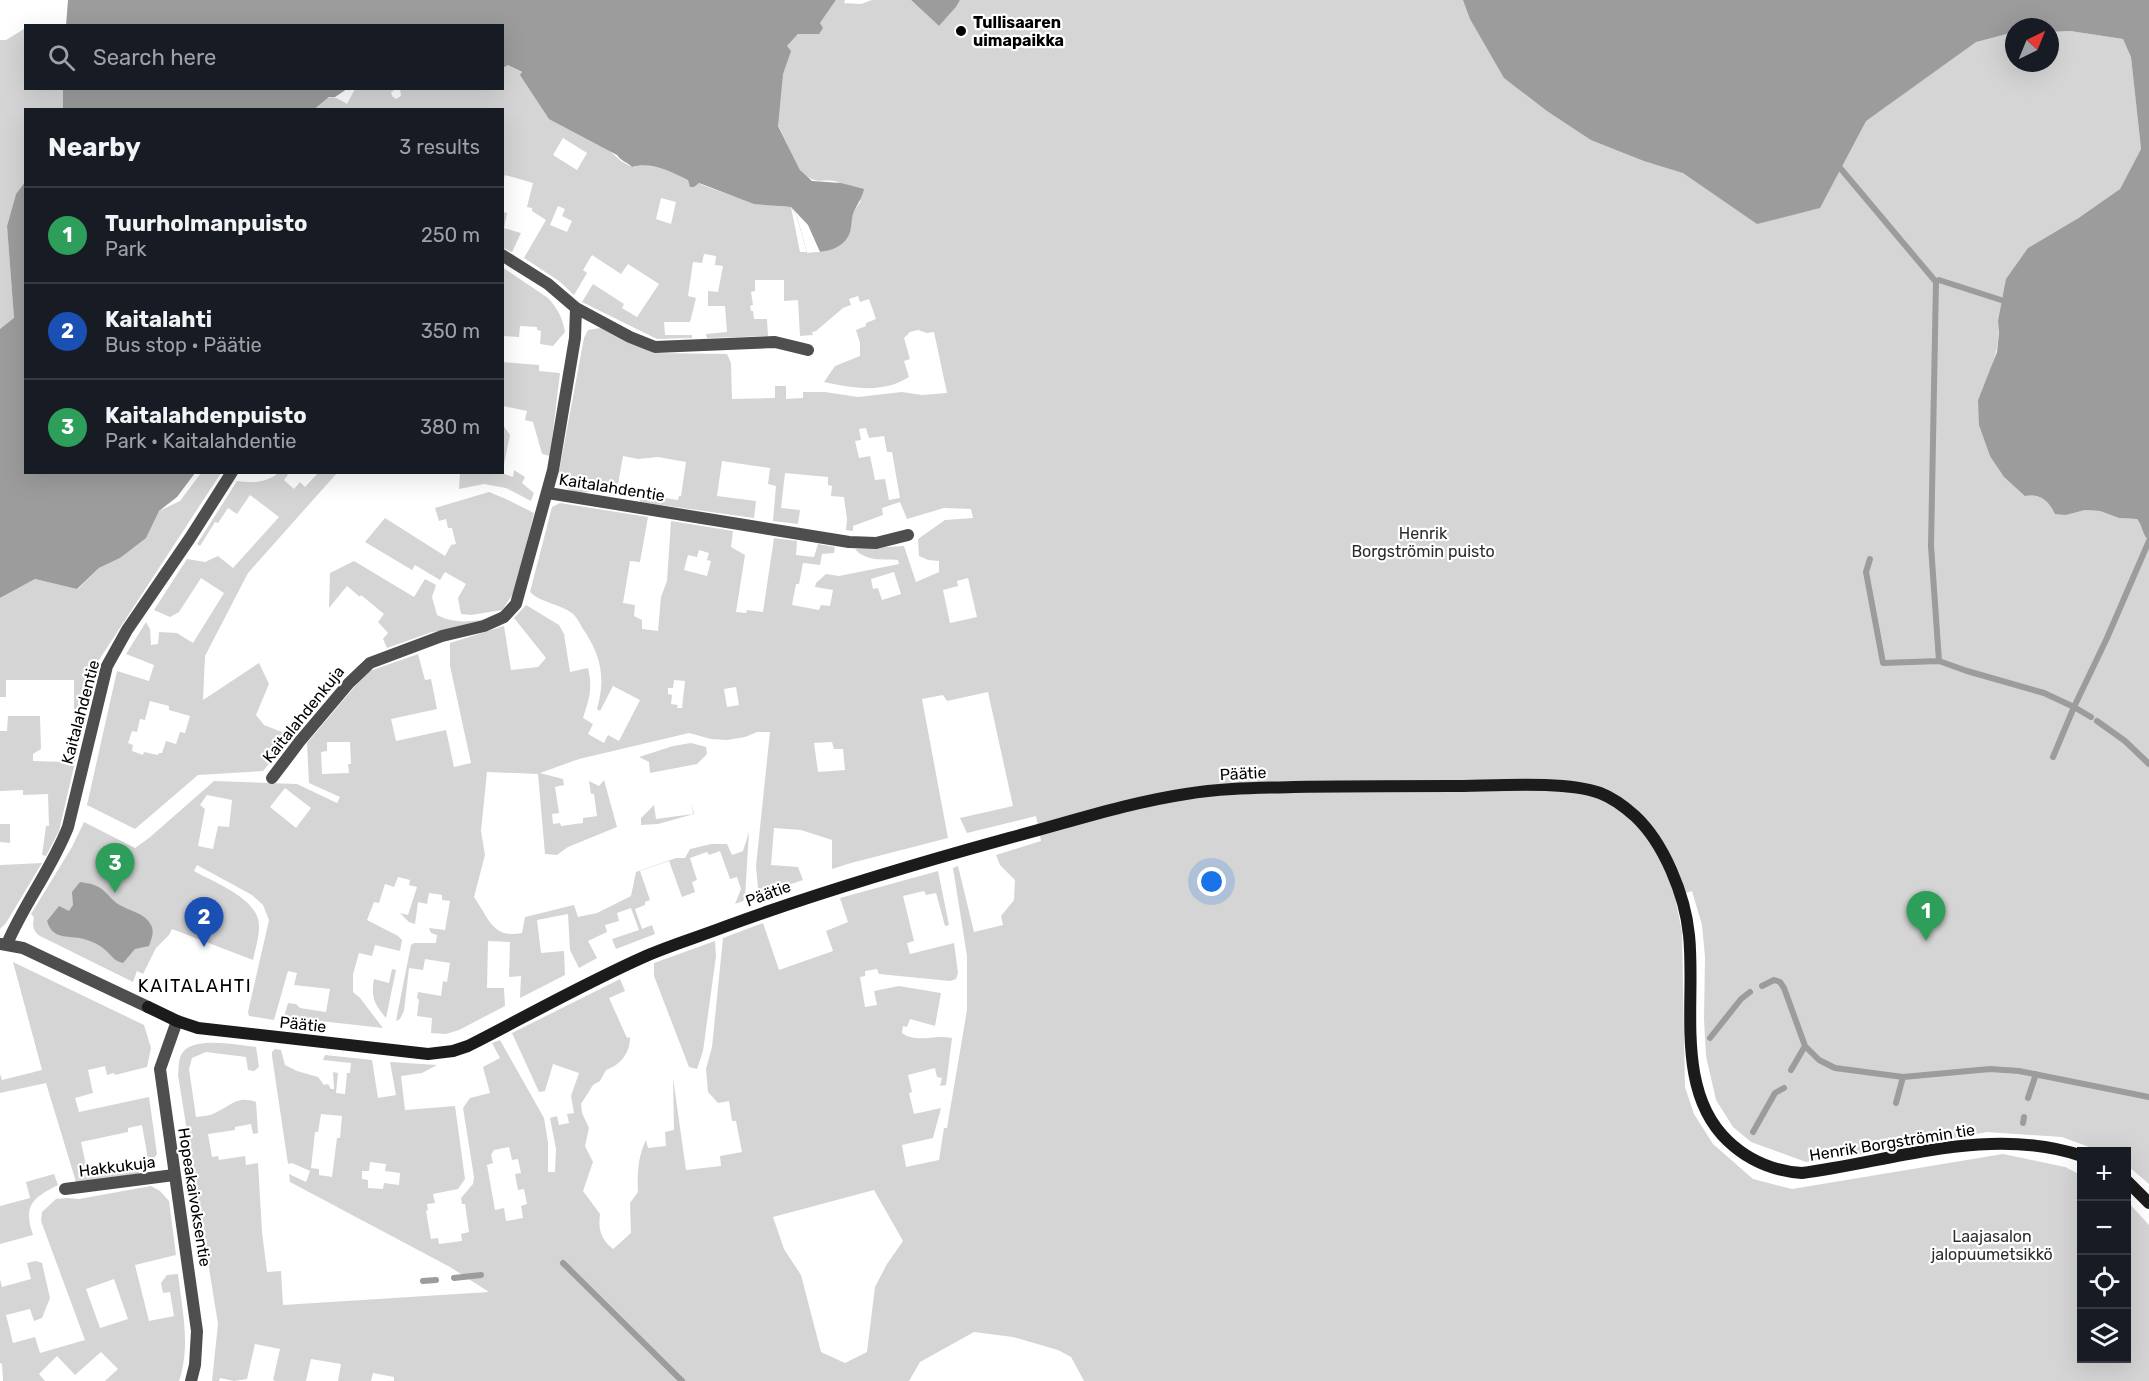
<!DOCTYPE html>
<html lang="en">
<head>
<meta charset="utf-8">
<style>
	:root { --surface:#171b24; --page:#20242c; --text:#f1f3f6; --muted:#9ea1a6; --line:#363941; --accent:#0f766e }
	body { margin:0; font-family:Rubik,sans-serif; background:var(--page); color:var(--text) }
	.controls { position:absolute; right:18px; bottom:18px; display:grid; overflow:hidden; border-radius:0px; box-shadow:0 6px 24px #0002 }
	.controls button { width:54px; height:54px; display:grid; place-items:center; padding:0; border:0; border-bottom:2px solid var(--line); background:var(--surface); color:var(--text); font:30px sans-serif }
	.compass { position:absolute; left:2005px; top:18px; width:54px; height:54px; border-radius:50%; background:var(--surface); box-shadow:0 6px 24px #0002; rotate:43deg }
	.you { position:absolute; left:1212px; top:882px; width:21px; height:21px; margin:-15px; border:4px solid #fff; border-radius:50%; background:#1a73e8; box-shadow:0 0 0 9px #1a73e833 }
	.badge { display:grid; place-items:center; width:39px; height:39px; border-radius:50%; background:var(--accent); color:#fff; font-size:20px; font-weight:700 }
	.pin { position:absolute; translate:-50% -50px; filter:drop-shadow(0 2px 3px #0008) }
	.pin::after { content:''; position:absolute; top:32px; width:21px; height:18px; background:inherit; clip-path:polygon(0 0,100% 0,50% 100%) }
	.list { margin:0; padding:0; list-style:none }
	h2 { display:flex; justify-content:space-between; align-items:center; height:78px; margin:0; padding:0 24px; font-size:26px }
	h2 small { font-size:20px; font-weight:400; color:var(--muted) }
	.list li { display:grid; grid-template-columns:39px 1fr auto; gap:18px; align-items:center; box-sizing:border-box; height:96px; padding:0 24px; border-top:2px solid var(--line) }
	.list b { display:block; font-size:22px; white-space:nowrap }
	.list p { margin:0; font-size:20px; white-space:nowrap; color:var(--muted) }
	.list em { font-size:20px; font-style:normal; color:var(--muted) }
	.icon { flex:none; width:33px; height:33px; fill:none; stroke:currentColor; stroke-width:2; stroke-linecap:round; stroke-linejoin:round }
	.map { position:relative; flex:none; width:2149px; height:1381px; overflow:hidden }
	.search { position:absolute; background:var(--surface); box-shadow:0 6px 24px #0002; left:24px; top:24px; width:480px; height:66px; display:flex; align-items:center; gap:15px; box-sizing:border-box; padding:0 21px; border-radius:0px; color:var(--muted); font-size:22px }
	.panel { position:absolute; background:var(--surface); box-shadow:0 6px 24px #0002; left:24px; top:108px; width:480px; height:366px; border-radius:0px }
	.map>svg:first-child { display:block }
</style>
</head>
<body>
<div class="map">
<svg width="2149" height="1381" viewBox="0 0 2149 1381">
	<rect width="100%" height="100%" fill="#fff"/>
	<path fill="#d5d5d5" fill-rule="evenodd" d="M836,0H845L844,3L861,4L872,0H911L939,26L956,7L960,0H1503L1970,16L2014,32V63H2050V32L2070,31L2123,39L2131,56L2141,149L2120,189L2077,219L1998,321C2002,350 1988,374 1978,400L2004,477L2025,495C2041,493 2053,505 2066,515L2085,510L2100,511L2119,518L2137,519C2143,526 2142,535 2149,541V1184L2127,1165L2126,1152L2100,1151L2062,1137L1987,1132L1871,1153L1806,1162L1751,1142L1733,1127L1716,1100L1706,1056L1704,1019L1705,957L1702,925L1692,891L1675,897L1682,932L1685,1087L1694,1114L1713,1144L1753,1179L1792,1189L2003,1154L2065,1167L2081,1175L2082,1358H2126L2127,1201L2149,1225V1381H1084L1071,1357L1058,1350L1013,1337L974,1332L920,1362L909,1381H394V1377L373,1373L371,1381H338L341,1364L311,1359L306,1381H276L273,1380L280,1349L255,1344L247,1379L234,1381L220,1378L219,1381H212L218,1324L178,1075C179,1067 178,1058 183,1052C195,1036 238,1045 256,1047L259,1067L254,1071L248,1070L246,1057L206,1052L192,1058L189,1069L196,1117C202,1116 210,1116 215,1113C230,1106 238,1095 256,1102L258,1133L253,1134L251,1124L235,1127V1130L208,1134L212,1157L218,1156L219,1160L245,1156L246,1165L258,1163L262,1232L267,1272L281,1271L283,1305L489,1292L450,1267L290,1182L289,1174L306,1182L310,1171L292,1163L288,1164L272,1056V1052L275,1049L281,1050L285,1065L297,1071L318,1077L324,1085L328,1084L331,1089H334L333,1072L338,1073L336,1093L345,1094L347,1073H350L351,1063L323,1060L325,1055L372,1060L378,1098L396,1095L390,1062L437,1065L422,1073L401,1076L405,1110L455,1106L465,1179L458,1189L433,1194L435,1203L427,1204L428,1210L426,1211L431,1239L438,1238L439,1244L462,1241L461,1234L469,1232L465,1204H462L461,1198L473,1184L474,1177L463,1108L470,1098L490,1093L483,1067L500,1058L492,1043L500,1040L544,1118L548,1143V1172H555L556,1149L550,1118L557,1116L559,1125L569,1123L567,1114L574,1113L571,1096L579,1073L553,1064L545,1091L539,1092L512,1033L620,979L625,991L609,998L627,1038L630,1037C630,1054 620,1065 606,1070L600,1081L593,1085L581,1104L582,1113L589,1128L585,1146L593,1162L583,1191L600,1214C598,1230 601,1239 613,1249L631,1233L630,1203L638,1192C637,1175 638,1156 646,1140L648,1148L666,1146L665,1132L674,1130L673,1078L686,1170L721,1166L720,1156L742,1152L736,1121H732L729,1101L718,1103L708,1092L706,1069L712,1047L723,938L763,923L779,970L833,951L826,931L848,922L840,898L938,871L949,925L945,926L936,893L926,895L924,891L903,896L914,941L907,943L910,954L954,943L958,973L956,979L950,981L879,974L877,969L865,971V976L860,977L865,1007L877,1005L874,991L899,986L941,993L935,1026L910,1019L907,1027L903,1026L902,1033C918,1044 933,1034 952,1038L946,1085L940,1086L942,1078L937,1077L935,1068L908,1075L912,1092L909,1093L914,1114L941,1108L933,1138L902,1145L906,1167L939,1160L944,1128H947L967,1010V956L953,868L958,866L974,932L1003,925L1001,916L1014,900L1015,880L1000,865L996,855L1041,841L1036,816L967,833L960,818L1013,806L988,692L947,701L943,695L922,699L948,838L851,863L832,869V840L801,830L774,828L771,865L798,867L803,880L764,893L758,888L756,866L770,732H757L745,737L727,740L711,739L689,733L579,759L540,773L563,779L564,785L555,787L559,813L552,814L553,824L560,823L561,826L583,823V818L597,816L594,794H591L589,781L599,786L604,780L617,827L568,847L557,855L545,854L538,774L487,772L481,831L485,855L474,897C489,918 492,939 522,933L525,917L574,905L578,917L597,913L631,896L636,872L676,858H685L690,849L711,844H727L732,855L743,851L749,832L745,897L743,901L735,904L741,889L737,877L730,879L720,851L709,855L707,852L690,858L697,880L692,882L695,892L682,897L669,861L640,871L650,900L645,902V905L635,909L642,929L652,925L655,934L616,949L612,939L639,930L631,908L617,913L619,921L605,925L607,932L588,941L597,958L579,968L570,950L568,914L537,920L541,953L564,951L565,975L520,998L521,976L509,977L510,942L488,941L487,988H504L505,1006L459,1030L446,1034L431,1033L432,1018L417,1016L419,1000L417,998L418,992L441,996L443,981L447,982L450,963L425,959L423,970L409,968L404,1011L400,1019L396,1021L411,945L414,943H436L437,935L431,933L429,928L445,930L450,901L442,900V895L429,893L427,904L418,902L415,924L409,922L400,913L408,915L417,887L409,885L410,880L398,877L394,887L385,884L379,903L374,902L367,920L398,936L402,940L400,951L375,945L372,956L359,953L353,974V992L360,998L383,1028L284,1017L288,1003L296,1004L300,1008L326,1012L330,989L294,985L297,973L288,971L274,1020L249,1016L248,1012L269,920L263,905L252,895L197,865L194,871C215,883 260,899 259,927C259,938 255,950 253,960L172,929L169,935L156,948L143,974L137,971L133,982L40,936C33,931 32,926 34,917L31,914L72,847L84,822L135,848L149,838L214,781L297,784L337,803L340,797L309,783L307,743L367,672L418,654L425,680L431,679L437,709L391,719L396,741L446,730L454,767L471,763L450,666V643L504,626L511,670L538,667L546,658L514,618L526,605L559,625L564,634L570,672L588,668C593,689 589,699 583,718L593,724L588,734L604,743L608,735L619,741L640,700L613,686L600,711L597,709C606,678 601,655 583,629C580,624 577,617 572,613C560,604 541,603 530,592L552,507L560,503L648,517L640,562L630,561L623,603L635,605L634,616L642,620V629L658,631L661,597L667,581L671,521L733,531L731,547L745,555L736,612L746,613L747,610L763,612L774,538L797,541L796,555L814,557L818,544L835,547L834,553L822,554L820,565L803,563L799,584H796L792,605L819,610L821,605L830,606L833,590L815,587L816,583L826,574L839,576L899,564L898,560C883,559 866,562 855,549L904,546L916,582L939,572V561L928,560L919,556L918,539L945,520L973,518L971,509L944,508L907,519L900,502L882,508L883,515L853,526V531L846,530L847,519L844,497L831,496L832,486L828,485V477L785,473L781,508L800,510L798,524L773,521L776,486L768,484L770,468L722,461L717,496L756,501L754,518L640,502L642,490L660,493L659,497L678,500L679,496H681L686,462L658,457L638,459L623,456L618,484C599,490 569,503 558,477L584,338L588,330L601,328L653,353L727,354L731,363L732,399L775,398V386H786V399L803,398V392H825L858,397L902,392L922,395L947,393L934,332L927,333L918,330L910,332L904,338L910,359L904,361L909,377C882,394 853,388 824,382L835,366L860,356V343L856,330L866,326V323L876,319L869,299L860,302L858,296L849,299L851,305L843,308L816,331L812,332L813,335L800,336L798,300L784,301V280H755V291L751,292L753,305L750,306L751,311H753L754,319H767L768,336L707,338L706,334L727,332L725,306H708V291L718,292L723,266L715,265L716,256L704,254L702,263L693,262L688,296L696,298L690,322H664L665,335H692V338L657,339L582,302L593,284L624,304L622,308L637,317L659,284L628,264L621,274L592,255L583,270L587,273L574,295L559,281L524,258L546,220L532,211V208L527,207L533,183L505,175L503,181L502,110L313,109C329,99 327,91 347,104L355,89H392L394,91L391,92L392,96L396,99L401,96L400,89L502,88L503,68L508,65L523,73L621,161L632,167C659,161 687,180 713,189C738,198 764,206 791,207L800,252H820L849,235L853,212L861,201C855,196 848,187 842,184C826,175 817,189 800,170L773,115L787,46L798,34H819L820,23ZM563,138L587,153L577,170L553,155ZM661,198L676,202L671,224L656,219ZM558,206L565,209L562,216L572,221L567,232L550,225ZM866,428L869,438L884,436L887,452H892L900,498L889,500L885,479L875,480L870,456L859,458L855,441L861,440L859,429ZM699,550L709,553L707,560L711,561L707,576L684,570L688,555L697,557ZM894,572L901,594L882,600L878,588L873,589L871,579ZM968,578L977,617L950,623L943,590L958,586L957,581ZM674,680L685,681L682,708H677L678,705L671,704L672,695L668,694V688H673ZM736,687L739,705L727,707L724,689ZM327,742H350L351,764H348L349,773L322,774L321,752L327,751ZM832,742L834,749H843L845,770L818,772L814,743ZM285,788L311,808L296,828L270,807ZM207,795L232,800L229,827L218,826L213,849L198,846L205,809L200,805ZM321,1114L342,1116L340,1138H337L332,1177L319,1175V1169L311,1168L315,1132H318ZM509,1147L512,1160L518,1159L521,1173L515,1174L518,1190L524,1189L527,1204L521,1206L523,1218L506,1221L504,1208L495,1210L487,1165L493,1163L491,1155L494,1150ZM370,1162L386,1164L385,1171L400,1173L399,1185L384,1183L383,1189L368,1188V1180L362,1179V1171H369ZM874,1190L903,1241L887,1264L875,1287L867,1352L845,1363L821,1352L801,1275L784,1249L773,1217Z
		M24,29L26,30V88L63,89V109L26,110L25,182L16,194L7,226L14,319L0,329V40H6Z
		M503,212L507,213L504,228L521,233L512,252L503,248Z
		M502,267L548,298C557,308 563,318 565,332L553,346L540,344L541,331L537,330V327L520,326L519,337L503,336Z
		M502,362L539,365V371L560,373L550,456L542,454L533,422L525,420L527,411L503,406Z
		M503,425L510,435L503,469L502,425Z
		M514,470L525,477L522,483L534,493L531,501L506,488L484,484L459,489L460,473H502L513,477Z
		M201,473H221L97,663L84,727L79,725L74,715V680H6V697H0V598L35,579L78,589L99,568L120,558L159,511L180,501Z
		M278,473H285L288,475L284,480L294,489L300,482L305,487L318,473H337L248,573L205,656L203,700L259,663L269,684L256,715L264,725L292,736L263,771L198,775L135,829L87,805L117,671L149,681L154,665L126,654L146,622L150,629L151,645L158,644L159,632L177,633L193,643L224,593L201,578L179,612L170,617L154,610L187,559L205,562L218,556L233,568L279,517L250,495L237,514L228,508L218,523L215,522L200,546L197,544L237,481C251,483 267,483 278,473ZM150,701L169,706V710L190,716L185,733L180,732L176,744L166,741L162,753H159L158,755L144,752L143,755L132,751L133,745L128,743L132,731L137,732L140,719L145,720Z
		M489,492L506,499L534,513L515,591L502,610L471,615L461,614L458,598L466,584L445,572L440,580L415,565L412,570L365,542L385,518L445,556L451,545L456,544L452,528H448L446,519L439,521L435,508Z
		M354,561L414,597L425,579L436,585L432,597L437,615C454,624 472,622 491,618L462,628L432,632L387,648L383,639L388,633L378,622L384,614L361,595L360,597L347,586L329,608L330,573Z
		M8,716H40L41,749L33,754V761L66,762L71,746L79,745L59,831L46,856L42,855L46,826H49L48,794L23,795V790L0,791V731H7Z
		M691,743L706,747L707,754L697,764L650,773L649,762L639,757L673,746Z
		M692,804L694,814L658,824L641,825V818L654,805L656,819L693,814Z
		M0,824H10V843L0,842Z
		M42,863L6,923L0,929V865Z
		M715,941L716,956L703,1051L697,1069L689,1067L654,976V963Z
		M13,962L144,1025L151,1048L147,1067L115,1075L114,1073L107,1075L105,1066L88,1070L93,1093L75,1098L79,1112L149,1097L157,1154L149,1165L142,1125L128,1128V1132L81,1142L87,1170L138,1160L139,1174L76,1182L46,1083L0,1093V1074L2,1080L42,1070Z
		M392,969L396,970L386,1018C374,1003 371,998 374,979L389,983Z
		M54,1174L58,1185C32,1198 23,1206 33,1235L0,1244V1206L30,1198L26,1182Z
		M151,1186L160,1191L169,1201L176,1255L135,1265L149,1321L174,1316L170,1292L163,1293L161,1283L167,1275L178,1274C182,1309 191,1346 179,1381H105L118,1369L101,1352L75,1375L57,1356L39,1374L45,1381H3L2,1364L0,1363V1279L2,1287L31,1279L27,1263L36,1261L42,1263L50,1298L42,1318L34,1321L30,1309L6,1315L13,1343L35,1337L40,1353L85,1340L41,1221L42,1212L56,1199L67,1198L79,1199ZM114,1279L128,1319L100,1328L86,1289Z"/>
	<path fill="#9c9c9c" d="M68,0H836L820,23L823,28L819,34H798L787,46L791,51L783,74L778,126L800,170L812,181L841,183L864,189C862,198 858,203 854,211C851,218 852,228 849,235C841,251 822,252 807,253L797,217L791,207L754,204L699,183L694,187H690L688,180C670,171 652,162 632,167C627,162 621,161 617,155L549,119L520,75L522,72L508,65L503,68L502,26H66Z
		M911,0H960L956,7L939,26Z
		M1463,0H2149V541C2142,535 2143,526 2137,519L2119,518L2100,511L2085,510L2066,515L2055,514C2049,501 2041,493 2025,496L2004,477L1990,456L1979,425L1978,400L1997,352L1999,333L1998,321L2006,279L2028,248L2077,219L2120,189L2141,149L2131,57L2123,39L2070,31L2050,32V27H2014V32L1976,42L1866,121L1820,208L1757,224L1683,173L1644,161L1591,140L1547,111L1504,78L1470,19Z
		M63,89V88L347,89L335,97H329L313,110L63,109Z
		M25,182L26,472L195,473L177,497L159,511L146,538L120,558L99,568L77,589L35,579L0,598V329L14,318L7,226L16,194Z
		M80,882C84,883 90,883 94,885C103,888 107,894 113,900C124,911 146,911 152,927C154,934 151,940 149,946L135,949L123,963C113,961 112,955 104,949C100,945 93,942 87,940C71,934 53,942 47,921L59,906L69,911L73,905L72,892Z"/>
	<path fill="#fff" d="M791,207L808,225L820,252L807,253L797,217Z"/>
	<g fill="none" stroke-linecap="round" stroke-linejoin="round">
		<path stroke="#9c9c9c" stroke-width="6" d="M1841,169L1936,282L1931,546L1939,661
			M1936,282L1939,280L2001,300
			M1870,559L1866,572L1883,663L1939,661L1967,671L2044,693L2074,707L2053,757
			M2091,717L2074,707L2107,638L2149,541
			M2097,721L2125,741L2149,764
			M1762,986L1774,980L1780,982L1784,988L1805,1046L1819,1060L1835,1068L1903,1077L1990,1069L2019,1071L2149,1097
			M1710,1038L1741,999L1750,992
			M1791,1070L1805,1046
			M2028,1098L2036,1074
			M1896,1103L1903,1077
			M2023,1123L2024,1117
			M1753,1132L1775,1093L1784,1088
			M563,1263L682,1381
			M454,1278L481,1275
			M423,1281L436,1280"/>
		<path stroke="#4e4e4e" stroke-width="12" d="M576,308L630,337L655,347L775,342L808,350
			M548,493L849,542L876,543L908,535
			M272,778L300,741L349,683L370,663L442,636L484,626L504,617L516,604L553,470L575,338L576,308L548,284L502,255
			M1,944L23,948L148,1007
			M7,944C24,904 52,868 68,827L107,666L127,630L190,538L232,472
			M177,1021L160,1069L197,1331L195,1365L191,1381
			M65,1189L174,1175"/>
		<path stroke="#1b1b1b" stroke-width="12" d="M148,1007L177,1021L198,1028L428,1054L453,1051L468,1046C527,1016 585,983 646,956C671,945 698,937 724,927C819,892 911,865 1009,838C1067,823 1126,803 1186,794C1222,788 1258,788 1294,787C1346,786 1399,786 1451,786C1492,786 1564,780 1600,793C1613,798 1625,807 1635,816C1664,843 1685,895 1689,935C1696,1001 1674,1090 1728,1141C1749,1161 1773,1171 1802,1173C1894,1161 1990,1125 2082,1156
			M2126,1180L2149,1203"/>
	</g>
	<circle fill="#000" stroke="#fff" stroke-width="2" cx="961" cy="31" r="6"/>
	<g text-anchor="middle" stroke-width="4.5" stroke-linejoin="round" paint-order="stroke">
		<g font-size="16" font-weight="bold" fill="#000" stroke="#fff" text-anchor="start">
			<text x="973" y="28">Tullisaaren<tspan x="973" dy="18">uimapaikka</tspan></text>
		</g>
		<g font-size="16" fill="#000" stroke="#fff">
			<text transform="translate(612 487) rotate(9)" y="6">Kaitalahdentie</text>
			<text transform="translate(80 712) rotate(-75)" y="6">Kaitalahdentie</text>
			<text transform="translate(303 714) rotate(-51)" y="6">Kaitalahdenkuja</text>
			<text transform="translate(1243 773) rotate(-3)" y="6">Päätie</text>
			<text transform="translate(768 893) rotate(-20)" y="6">Päätie</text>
			<text transform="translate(303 1024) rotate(6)" y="6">Päätie</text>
			<text transform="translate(1892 1142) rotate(-9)" y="6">Henrik Borgströmin tie</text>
			<text transform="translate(117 1166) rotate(-7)" y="6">Hakkukuja</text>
			<text transform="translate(195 1197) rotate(81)" y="6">Hopeakaivoksentie</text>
		</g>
		<g font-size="16" fill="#2c2c2c" stroke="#fff">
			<text x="1423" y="539">Henrik<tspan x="1423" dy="18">Borgströmin puisto</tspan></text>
			<text x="1992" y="1242">Laajasalon<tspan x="1992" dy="18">jalopuumetsikkö</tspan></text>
		</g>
		<g font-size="18" letter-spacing="1.5" fill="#000" stroke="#fff">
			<text x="195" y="992">KAITALAHTI</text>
		</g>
	</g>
</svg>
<div class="controls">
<button>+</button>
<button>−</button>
<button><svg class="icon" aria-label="locate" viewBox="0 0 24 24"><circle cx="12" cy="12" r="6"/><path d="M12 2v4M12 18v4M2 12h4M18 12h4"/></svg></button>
<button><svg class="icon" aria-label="layers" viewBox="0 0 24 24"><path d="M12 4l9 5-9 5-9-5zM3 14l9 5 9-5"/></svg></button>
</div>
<svg class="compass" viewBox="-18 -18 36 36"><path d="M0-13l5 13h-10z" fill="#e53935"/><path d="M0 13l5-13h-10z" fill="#9ea1a6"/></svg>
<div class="you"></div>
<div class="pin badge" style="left:1926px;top:941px;background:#2e9e5b">1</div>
<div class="pin badge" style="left:204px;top:947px;background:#1a4fb4">2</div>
<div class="pin badge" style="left:115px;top:893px;background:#2e9e5b">3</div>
<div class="search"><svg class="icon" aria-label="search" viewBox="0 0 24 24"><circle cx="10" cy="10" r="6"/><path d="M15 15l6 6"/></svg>Search here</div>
<section class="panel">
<h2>Nearby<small>3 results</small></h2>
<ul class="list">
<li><span class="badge" style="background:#2e9e5b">1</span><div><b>Tuurholmanpuisto</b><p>Park</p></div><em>250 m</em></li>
<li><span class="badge" style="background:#1a4fb4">2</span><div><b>Kaitalahti</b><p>Bus stop · Päätie</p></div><em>350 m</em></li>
<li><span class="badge" style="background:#2e9e5b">3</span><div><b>Kaitalahdenpuisto</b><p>Park · Kaitalahdentie</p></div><em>380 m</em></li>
</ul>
</section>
</div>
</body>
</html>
